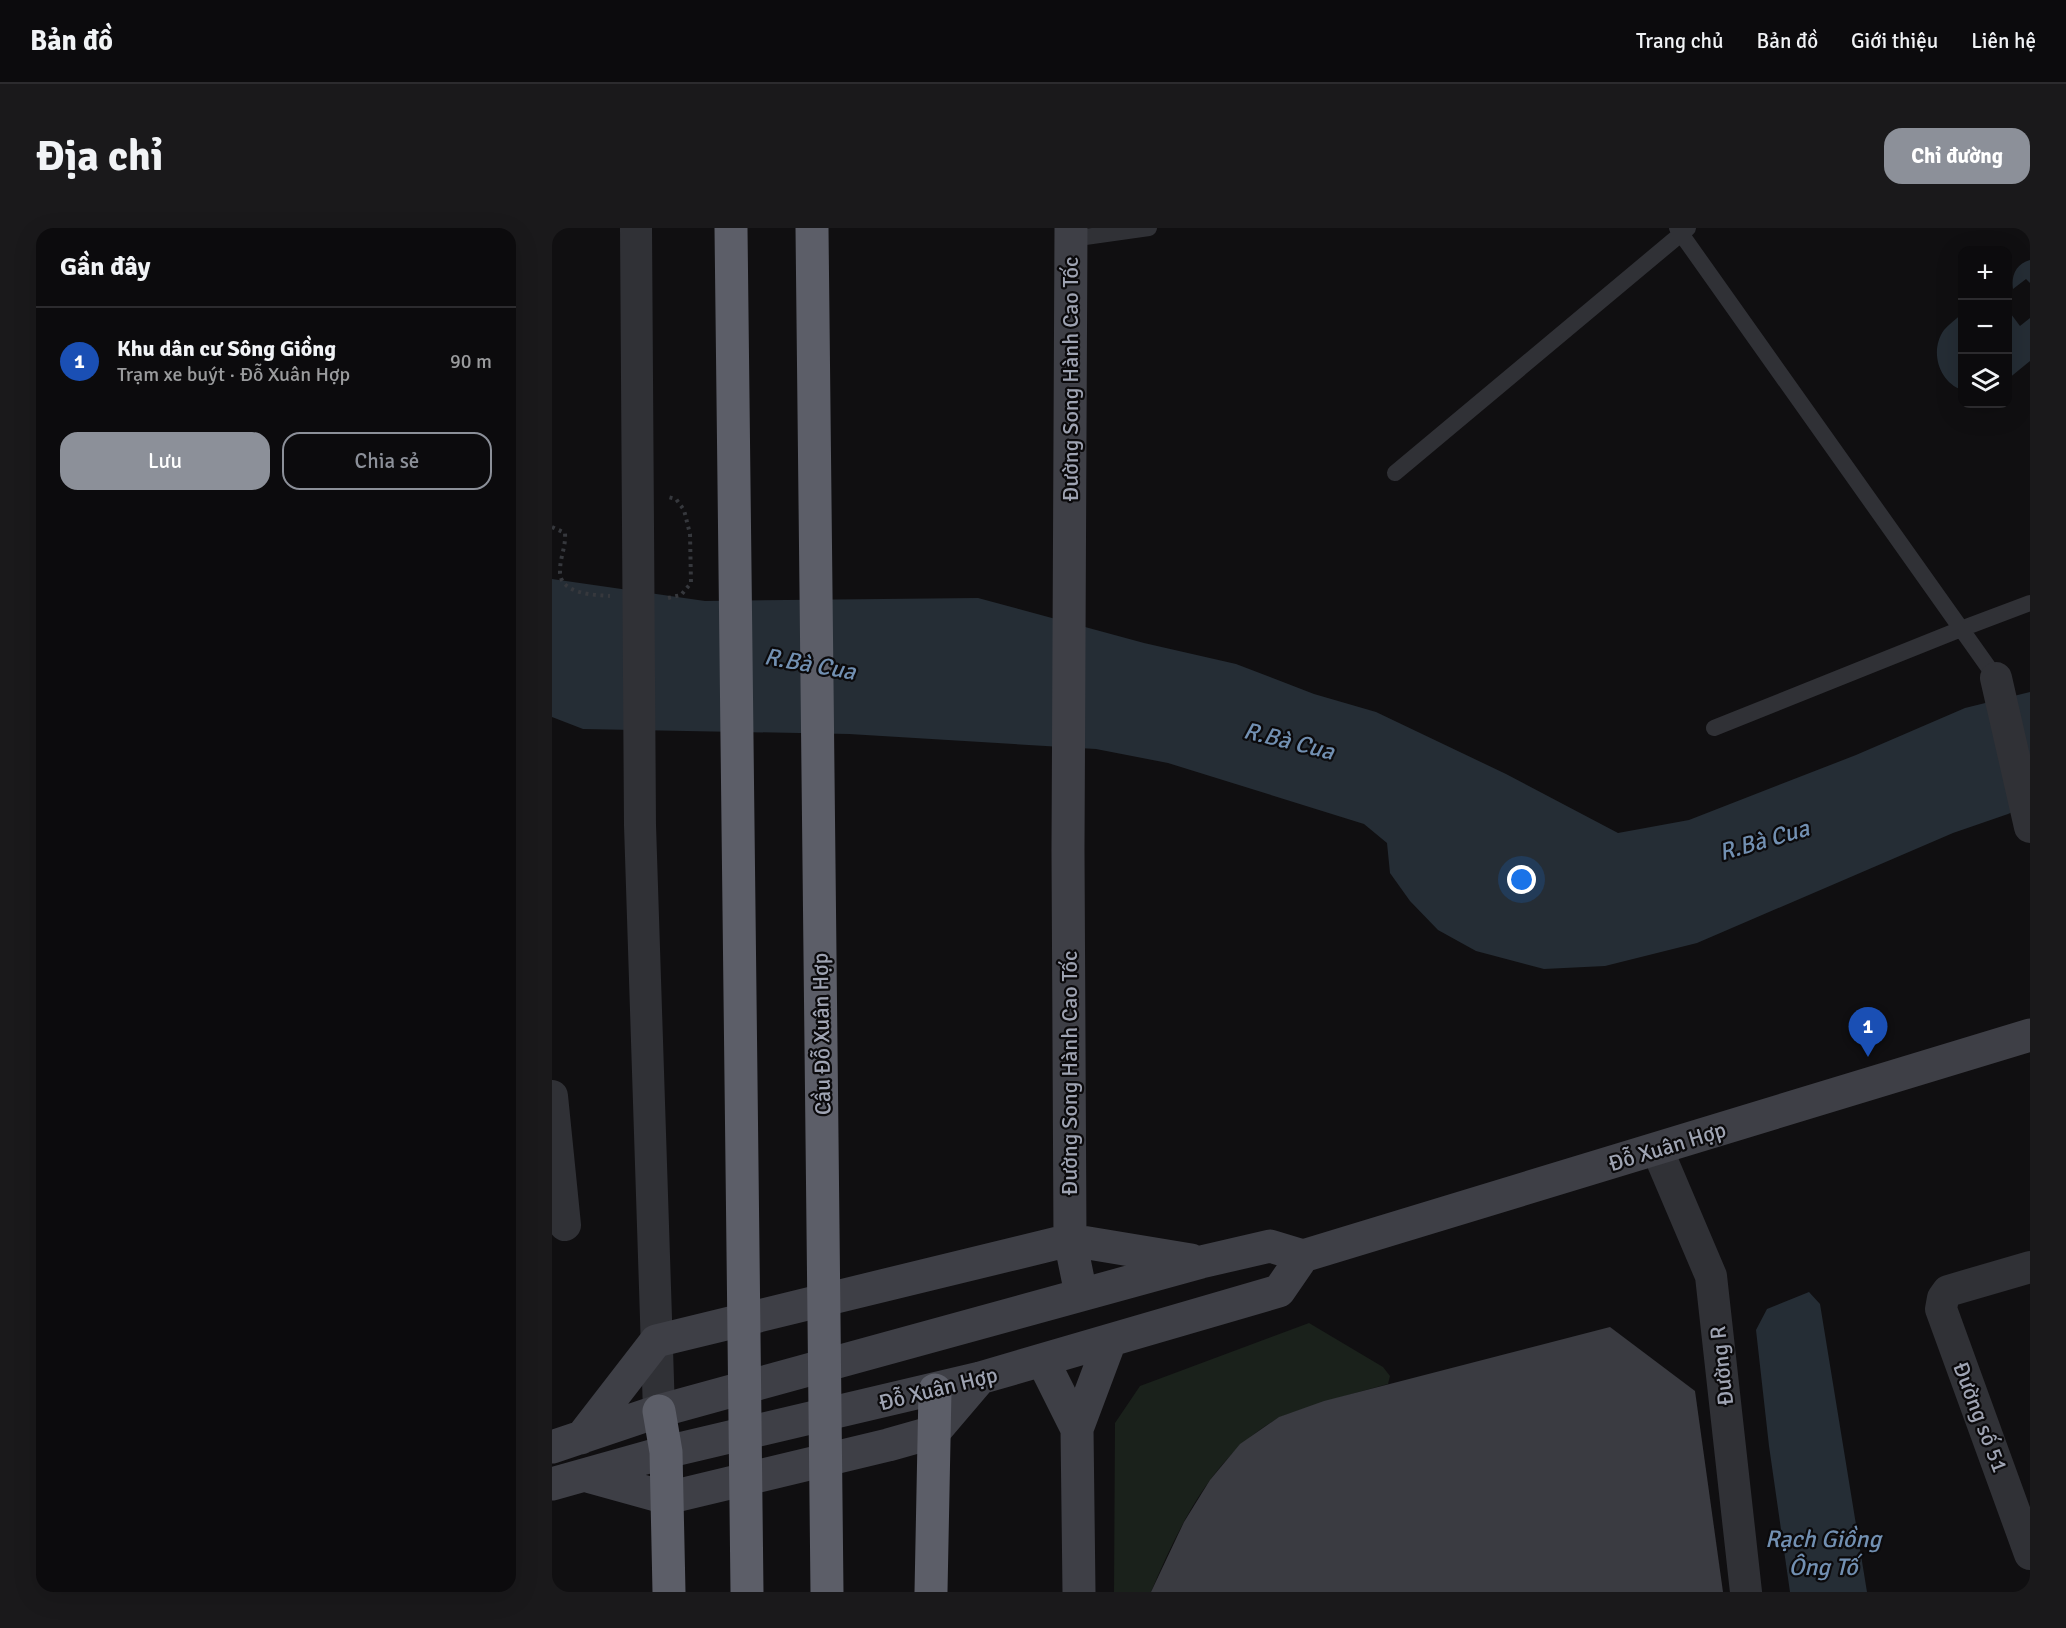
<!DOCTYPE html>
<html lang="vi">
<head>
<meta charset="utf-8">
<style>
	:root { --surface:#0c0b0d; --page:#1a191b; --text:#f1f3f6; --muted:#9a9b9d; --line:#2c2b2e; --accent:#8c9099 }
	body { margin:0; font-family:Signika,sans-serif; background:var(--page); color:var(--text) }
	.controls { position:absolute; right:18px; top:18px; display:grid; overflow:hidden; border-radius:12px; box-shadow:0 6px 24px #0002 }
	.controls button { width:54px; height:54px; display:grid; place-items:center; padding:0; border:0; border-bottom:2px solid var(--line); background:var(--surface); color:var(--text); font:30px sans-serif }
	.you { position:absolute; left:970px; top:652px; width:21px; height:21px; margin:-15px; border:4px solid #fff; border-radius:50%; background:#1a73e8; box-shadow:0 0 0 9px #1a73e833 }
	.badge { display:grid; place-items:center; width:39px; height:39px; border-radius:50%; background:var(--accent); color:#fff; font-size:20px; font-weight:700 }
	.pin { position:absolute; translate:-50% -50px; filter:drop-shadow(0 2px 3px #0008) }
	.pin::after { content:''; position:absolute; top:32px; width:21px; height:18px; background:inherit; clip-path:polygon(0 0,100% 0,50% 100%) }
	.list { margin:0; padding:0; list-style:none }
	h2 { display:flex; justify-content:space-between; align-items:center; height:78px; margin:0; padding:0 24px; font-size:26px }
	h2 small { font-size:20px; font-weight:400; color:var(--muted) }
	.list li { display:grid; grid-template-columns:39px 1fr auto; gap:18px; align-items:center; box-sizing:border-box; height:108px; padding:0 24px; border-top:2px solid var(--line) }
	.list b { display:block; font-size:22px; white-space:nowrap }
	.list p { margin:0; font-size:20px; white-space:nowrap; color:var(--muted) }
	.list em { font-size:20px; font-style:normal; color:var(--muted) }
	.actions { display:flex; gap:12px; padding:18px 24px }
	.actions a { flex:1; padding:14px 0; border:2px solid var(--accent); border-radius:18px; text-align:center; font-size:21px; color:var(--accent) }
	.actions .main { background:var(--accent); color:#fff }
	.icon { flex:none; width:33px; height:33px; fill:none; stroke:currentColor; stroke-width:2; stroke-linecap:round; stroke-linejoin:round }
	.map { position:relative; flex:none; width:1478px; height:1364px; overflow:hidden; border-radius:18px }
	header { display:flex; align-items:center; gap:36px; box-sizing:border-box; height:84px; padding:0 30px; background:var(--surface); border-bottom:2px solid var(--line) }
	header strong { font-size:28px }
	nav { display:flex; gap:33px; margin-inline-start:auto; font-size:21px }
	.intro { display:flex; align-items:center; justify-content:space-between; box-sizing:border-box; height:144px; padding:0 36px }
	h1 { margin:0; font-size:42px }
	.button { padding:15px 27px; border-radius:18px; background:var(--accent); color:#fff; font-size:21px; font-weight:700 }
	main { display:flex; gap:36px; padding:0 36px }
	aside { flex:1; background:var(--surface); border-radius:18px; box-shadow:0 6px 24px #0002 }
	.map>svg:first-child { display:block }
</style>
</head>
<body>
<header>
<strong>Bản đồ</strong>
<nav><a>Trang chủ</a><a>Bản đồ</a><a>Giới thiệu</a><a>Liên hệ</a></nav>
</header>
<div class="intro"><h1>Địa chỉ</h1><a class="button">Chỉ đường</a></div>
<main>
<aside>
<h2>Gần đây<small></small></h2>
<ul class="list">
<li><span class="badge" style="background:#1a4fb4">1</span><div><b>Khu dân cư Sông Giồng</b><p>Trạm xe buýt · Đỗ Xuân Hợp</p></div><em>90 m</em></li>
</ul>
<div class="actions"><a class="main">Lưu</a><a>Chia sẻ</a></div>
</aside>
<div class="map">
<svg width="1478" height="1364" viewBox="0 0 1478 1364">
	<rect width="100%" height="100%" fill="#100f11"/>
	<path fill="#1a211b" d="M757,1095L831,1139L838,1148L836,1156C807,1164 777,1172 748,1182C740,1185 730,1187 723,1192C660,1228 626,1300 599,1364H562L563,1195L588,1158Z"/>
	<path fill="#252d35" d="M1478,32V55L1474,51L1461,61C1459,47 1464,36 1478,32Z
		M1456,82L1468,98L1478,90V133L1456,151Z
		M1410,86V162C1387,154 1377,123 1392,102C1397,96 1404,91 1410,86Z
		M0,351L153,373L426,370L592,415L684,436L762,466L824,484L954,546L1066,605L1137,592L1304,527L1413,480L1478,464V576L1456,586L1401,605L1145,715L1053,738L992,741L924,723L886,702L858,673L838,645L835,615L812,596L616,535L544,521L297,506L31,501L0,489Z
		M1257,1064L1268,1076L1315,1364H1238L1217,1218L1204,1102L1215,1081Z"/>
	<path fill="#3a3b41" d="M1058,1099L1143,1163L1171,1364H599L632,1294L658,1252L688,1216L727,1189L772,1173Z"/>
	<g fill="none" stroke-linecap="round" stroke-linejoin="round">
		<path stroke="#36383d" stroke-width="4" stroke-dasharray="3 4.5" stroke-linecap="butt" d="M0,299L13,305C14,319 8,329 8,343C7,366 42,367 58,368
			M116,370L129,367L139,355L138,306L132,282L124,271L116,269"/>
		<path stroke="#303136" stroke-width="16" d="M1125,0L1444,450
			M519,11L597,0
			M843,245L1136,0
			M1162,500L1409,401L1478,375"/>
		<path stroke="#303136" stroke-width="32" d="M84,0L88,597L107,1183
			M1444,450L1478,599
			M0,868L13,997
			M1105,921L1159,1048L1194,1364
			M1478,1039L1396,1063L1391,1070L1389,1081L1478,1326"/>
		<path stroke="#3e3f46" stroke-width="33" d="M519,0L516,622L518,1012L529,1066
			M491,1133L525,1201
			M29,1210L104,1113L518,1012L639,1032
			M0,1219L107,1183L649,1034L718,1018L751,1028L1478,807
			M32,1247L115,1270L336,1217L382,1204L428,1150
			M0,1256L114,1224L428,1150L727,1063L751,1028
			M527,1364L525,1201L558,1113"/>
		<path stroke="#5c5e68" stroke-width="33" d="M179,0L195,1364
			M260,0L275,1364
			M107,1183L114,1224L117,1364
			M379,1364L383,1162"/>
	</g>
	<g text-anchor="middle" stroke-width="4.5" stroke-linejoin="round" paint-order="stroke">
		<g font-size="22" fill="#9fa4b3" stroke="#0b0a0c">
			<text transform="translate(518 151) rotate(-90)" y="8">Đường Song Hành Cao Tốc</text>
			<text transform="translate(269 806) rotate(-91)" y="8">Cầu Đỗ Xuân Hợp</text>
			<text transform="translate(517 845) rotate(-90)" y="8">Đường Song Hành Cao Tốc</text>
			<text transform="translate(1115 918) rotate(-17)" y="8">Đỗ Xuân Hợp</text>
			<text transform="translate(1169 1138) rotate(-96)" y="8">Đường R</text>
			<text transform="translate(386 1160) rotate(-14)" y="8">Đỗ Xuân Hợp</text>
			<text transform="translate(1429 1189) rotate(69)" y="8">Đường số 51</text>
		</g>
		<g font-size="24" font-style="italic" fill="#7290b2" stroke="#0b0a0c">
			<text transform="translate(258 436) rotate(10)" y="8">R.Bà Cua</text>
			<text transform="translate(737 513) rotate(14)" y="8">R.Bà Cua</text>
			<text transform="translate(1212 612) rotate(-16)" y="8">R.Bà Cua</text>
			<text x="1271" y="1319">Rạch Giồng<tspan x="1271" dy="28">Ông Tố</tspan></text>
		</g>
	</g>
</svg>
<div class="controls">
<button>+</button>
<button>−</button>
<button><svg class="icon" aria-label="layers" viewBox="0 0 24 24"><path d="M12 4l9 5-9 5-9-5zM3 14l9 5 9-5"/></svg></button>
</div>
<div class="you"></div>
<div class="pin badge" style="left:1316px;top:829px;background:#1a4fb4">1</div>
</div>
</main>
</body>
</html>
